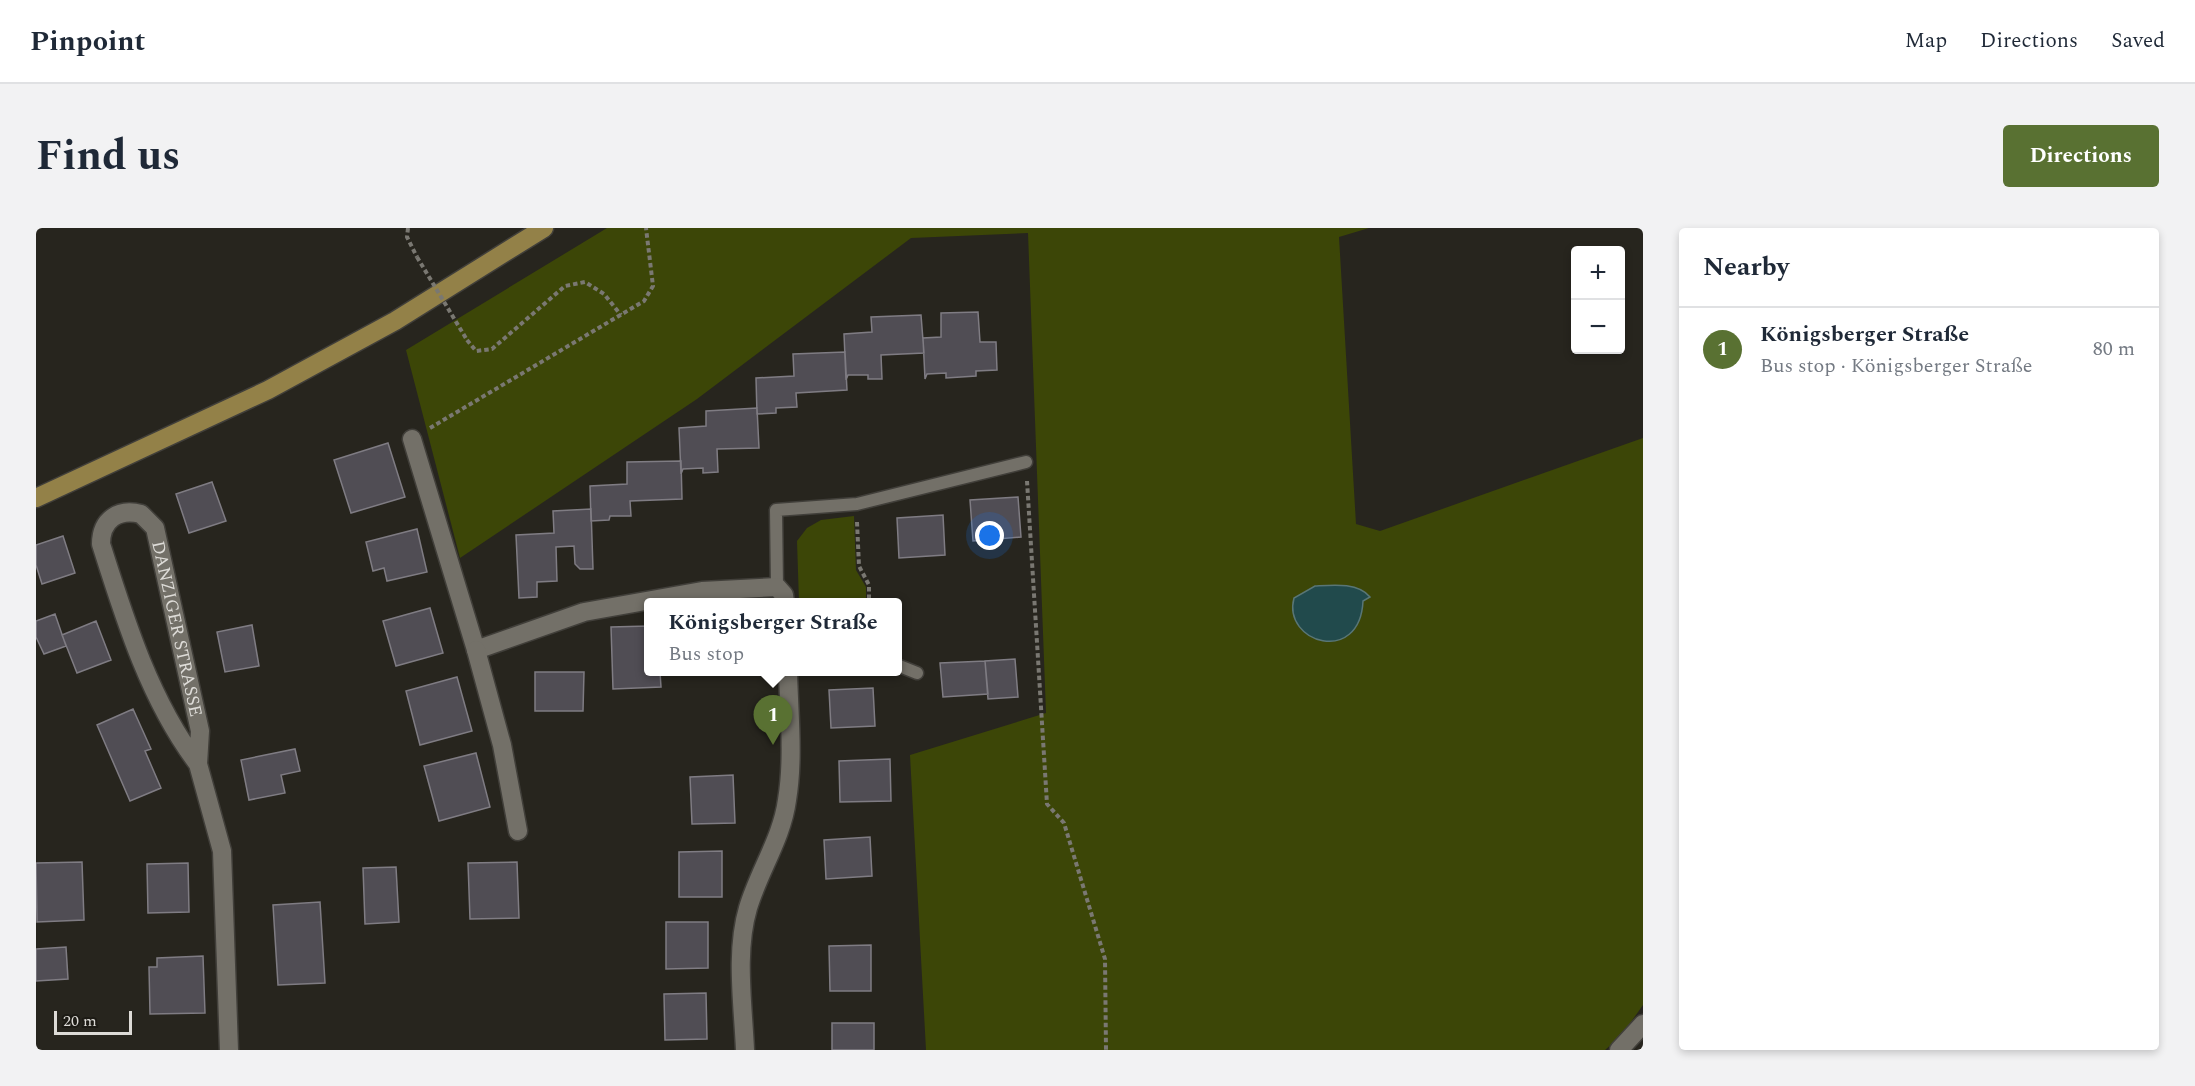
<!DOCTYPE html>
<html lang="en">
<head>
<meta charset="utf-8">
<style>
	:root { --surface:#fff; --page:#f2f2f3; --text:#1f2937; --muted:#747a83; --line:#e0e1e3; --accent:#597132 }
	body { margin:0; font-family:Spectral,serif; background:var(--page); color:var(--text) }
	.controls { position:absolute; right:18px; top:18px; display:grid; overflow:hidden; border-radius:6px; box-shadow:0 3px 9px #0003 }
	.controls button { width:54px; height:54px; display:grid; place-items:center; padding:0; border:0; border-bottom:2px solid var(--line); background:var(--surface); color:var(--text); font:30px sans-serif }
	.scale { position:absolute; left:18px; bottom:15px; width:78px; box-sizing:border-box; padding-left:6px; border:3px solid #dddbd7; border-top:0; font-size:16px; line-height:21px; white-space:nowrap; color:#dddbd7; -webkit-text-stroke:4px #1d1b15; paint-order:stroke }
	.you { position:absolute; left:954px; top:308px; width:21px; height:21px; margin:-15px; border:4px solid #fff; border-radius:50%; background:#1a73e8; box-shadow:0 0 0 9px #1a73e833 }
	.badge { display:grid; place-items:center; width:39px; height:39px; border-radius:50%; background:var(--accent); color:#fff; font-size:20px; font-weight:700 }
	.pin { position:absolute; translate:-50% -50px; filter:drop-shadow(0 2px 3px #0008) }
	.pin::after { content:''; position:absolute; top:32px; width:21px; height:18px; background:inherit; clip-path:polygon(0 0,100% 0,50% 100%) }
	.popup { position:absolute; left:608px; top:370px; width:258px; height:78px; box-sizing:border-box; display:grid; place-content:center; border-radius:6px; background:var(--surface); filter:drop-shadow(0 2px 4px #0005); font-size:20px; white-space:nowrap; color:var(--muted) }
	.popup b { font-size:22px; color:var(--text) }
	.popup::after { content:''; position:absolute; left:50%; top:100%; margin-left:-12px; border:12px solid transparent; border-top-color:var(--surface) }
	.list { margin:0; padding:0; list-style:none }
	h2 { display:flex; justify-content:space-between; align-items:center; height:78px; margin:0; padding:0 24px; font-size:26px }
	h2 small { font-size:20px; font-weight:400; color:var(--muted) }
	.list li { display:grid; grid-template-columns:39px 1fr auto; gap:18px; align-items:center; box-sizing:border-box; height:84px; padding:0 24px; border-top:2px solid var(--line) }
	.list b { display:block; font-size:22px; white-space:nowrap }
	.list p { margin:0; font-size:20px; white-space:nowrap; color:var(--muted) }
	.list em { font-size:20px; font-style:normal; color:var(--muted) }
	.map { position:relative; flex:none; width:1607px; height:822px; overflow:hidden; border-radius:6px }
	header { display:flex; align-items:center; gap:36px; box-sizing:border-box; height:84px; padding:0 30px; background:var(--surface); border-bottom:2px solid var(--line) }
	header strong { font-size:28px }
	nav { display:flex; gap:33px; margin-inline-start:auto; font-size:21px }
	.intro { display:flex; align-items:center; justify-content:space-between; box-sizing:border-box; height:144px; padding:0 36px }
	h1 { margin:0; font-size:42px }
	.button { padding:15px 27px; border-radius:6px; background:var(--accent); color:#fff; font-size:21px; font-weight:700 }
	main { display:flex; gap:36px; padding:0 36px }
	aside { flex:1; background:var(--surface); border-radius:6px; box-shadow:0 3px 9px #0003 }
	.map>svg:first-child { display:block }
</style>
</head>
<body>
<header>
<strong>Pinpoint</strong>
<nav><a>Map</a><a>Directions</a><a>Saved</a></nav>
</header>
<div class="intro"><h1>Find us</h1><a class="button">Directions</a></div>
<main>
<div class="map">
<svg width="1607" height="822" viewBox="0 0 1607 822">
	<rect width="100%" height="100%" fill="#27251e"/>
	<path fill="#3c4607" d="M571,0H1333L1303,9L1320,296L1344,303L1607,210V777L1585,808L1569,822H890L874,527L1010,485L992,5L875,10L661,171L424,330L370,122Z
		M818,288L820,342L830,359V374H763L761,313L771,300L785,292Z"/>
	<path fill="#214a4c" stroke="#597676" stroke-width="1.5" d="M1279,358C1296,357 1322,354 1334,369L1327,373C1324,438 1246,415 1258,370Z"/>
	<path fill="#504d54" stroke="#7f7c83" stroke-width="1.5" d="M942,84L944,114H960L961,142L940,143V148L910,150V145L891,146L889,151L887,110L905,109V85Z
		M885,87L888,125L845,127L846,151H832V147H812L810,152L808,106L836,104L835,89Z
		M809,124L811,162L760,165L761,179L740,180V185L721,186L720,150L758,148L757,126Z
		M721,180L723,220L681,221L682,244L667,245V240L647,241L645,246L643,200L670,198V183Z
		M352,215L369,269L315,285L298,232Z
		M645,233L646,271L594,273L595,288H574L573,292L555,293L554,258L591,256V234Z
		M176,254L190,293L153,305L140,266Z
		M982,269L985,309L937,313L934,272Z
		M555,281L557,341H544L539,336L538,318L520,319L521,353L501,354V369L483,370L480,307L518,305L517,283Z
		M907,287L909,327L863,330L861,290Z
		M381,301L391,344L351,353L348,340L337,343L330,314Z
		M27,308L39,345L6,356L0,337V317Z
		M394,380L407,425L360,438L347,393Z
		M19,386L30,418L8,426L0,409V393Z
		M60,393L75,432L41,445L26,407Z
		M216,397L223,438L189,444L181,404Z
		M612,398V444H624L625,459L577,461L575,399Z
		M979,431L982,469L952,471L949,433Z
		M949,433L952,466L907,469L904,435Z
		M499,444H548L547,483H499Z
		M421,449L436,503L384,517L370,463Z
		M837,460L839,498L795,500L793,462Z
		M97,481L115,521L109,523L125,560L94,573L61,497Z
		M259,521L264,543L245,547L249,565L213,572L205,532Z
		M440,525L454,579L403,593L388,538Z
		M854,531L855,573L804,574L803,533Z
		M697,547L699,595L656,596L654,549Z
		M834,609L836,648L790,651L788,612Z
		M686,623V669H643V624Z
		M46,634L48,692L1,694L0,635Z
		M481,634L483,690L434,691L432,635Z
		M152,635L153,684L112,685L111,636Z
		M360,639L363,694L329,696L327,640Z
		M284,674L289,755L242,757L237,677Z
		M630,694H672V740L630,741Z
		M835,717V763H794L793,718Z
		M30,719L32,751L0,753V721Z
		M167,728L169,785L114,786L113,739H121V730Z
		M670,765L671,811L629,812L628,766Z
		M796,795H838V822H796Z"/>
	<g fill="none" stroke-linecap="round" stroke-linejoin="round">
		<g stroke="#413f3a" stroke-width="15">
			<path id="service" d="M741,359L740,282L821,276L990,234
				M861,437L881,445"/>
		</g>
		<g stroke="#413f3a" stroke-width="21">
			<g id="minor">
				<path d="M376,211L440,422L548,384L666,363L741,359L748,367L749,374"/>
				<path d="M440,422L466,517L482,603"/>
				<path id="s1" d="M162,536C114,473 89,392 65,316C65,292 82,280 105,286L119,300L164,503L162,536L186,623L193,822"/>
				<path d="M709,822C707,776 699,724 712,680C723,643 746,610 751,572C758,530 753,486 752,444"/>
				<path d="M1583,822L1607,796"/>
			</g>
		</g>
		<g stroke="#413f3a" stroke-width="21">
			<path id="primary" d="M0,270L232,162L359,93L508,0"/>
		</g>
		<path stroke="#7a7872" stroke-width="4" stroke-dasharray="4.5 3" stroke-linecap="butt" d="M372,0L371,9L381,29
			M431,112L440,123L456,121L529,58L549,54L568,66L585,87
			M394,200L608,73L617,58L610,0
			M991,253L1011,576L1028,595L1069,731L1070,822
			M821,294L823,338L833,357V374"/>
		<use href="#service" stroke="#737068" stroke-width="12"/>
		<use href="#minor" stroke="#737068" stroke-width="18"/>
		<use href="#primary" stroke="#938148" stroke-width="18"/>
		<path stroke="#7a7872" stroke-width="4" stroke-dasharray="4.5 3" stroke-linecap="butt" d="M381,29L431,112"/>
	</g>
	<g text-anchor="middle" stroke-width="6" stroke-linejoin="round" paint-order="stroke">
		<g font-size="18" fill="#dddbd7" stroke="#1d1b15">
			<text dy="6" stroke="none"><textPath href="#s1" startOffset="424">DANZIGER STRASSE</textPath></text>
		</g>
	</g>
</svg>
<div class="controls">
<button>+</button>
<button>−</button>
</div>
<div class="scale">20 m</div>
<div class="you"></div>
<div class="pin badge" style="left:737px;top:517px">1</div>
<div class="popup"><b>Königsberger Straße</b>Bus stop</div>
</div>
<aside>
<h2>Nearby<small></small></h2>
<ul class="list">
<li><span class="badge">1</span><div><b>Königsberger Straße</b><p>Bus stop · Königsberger Straße</p></div><em>80 m</em></li>
</ul>
</aside>
</main>
</body>
</html>
